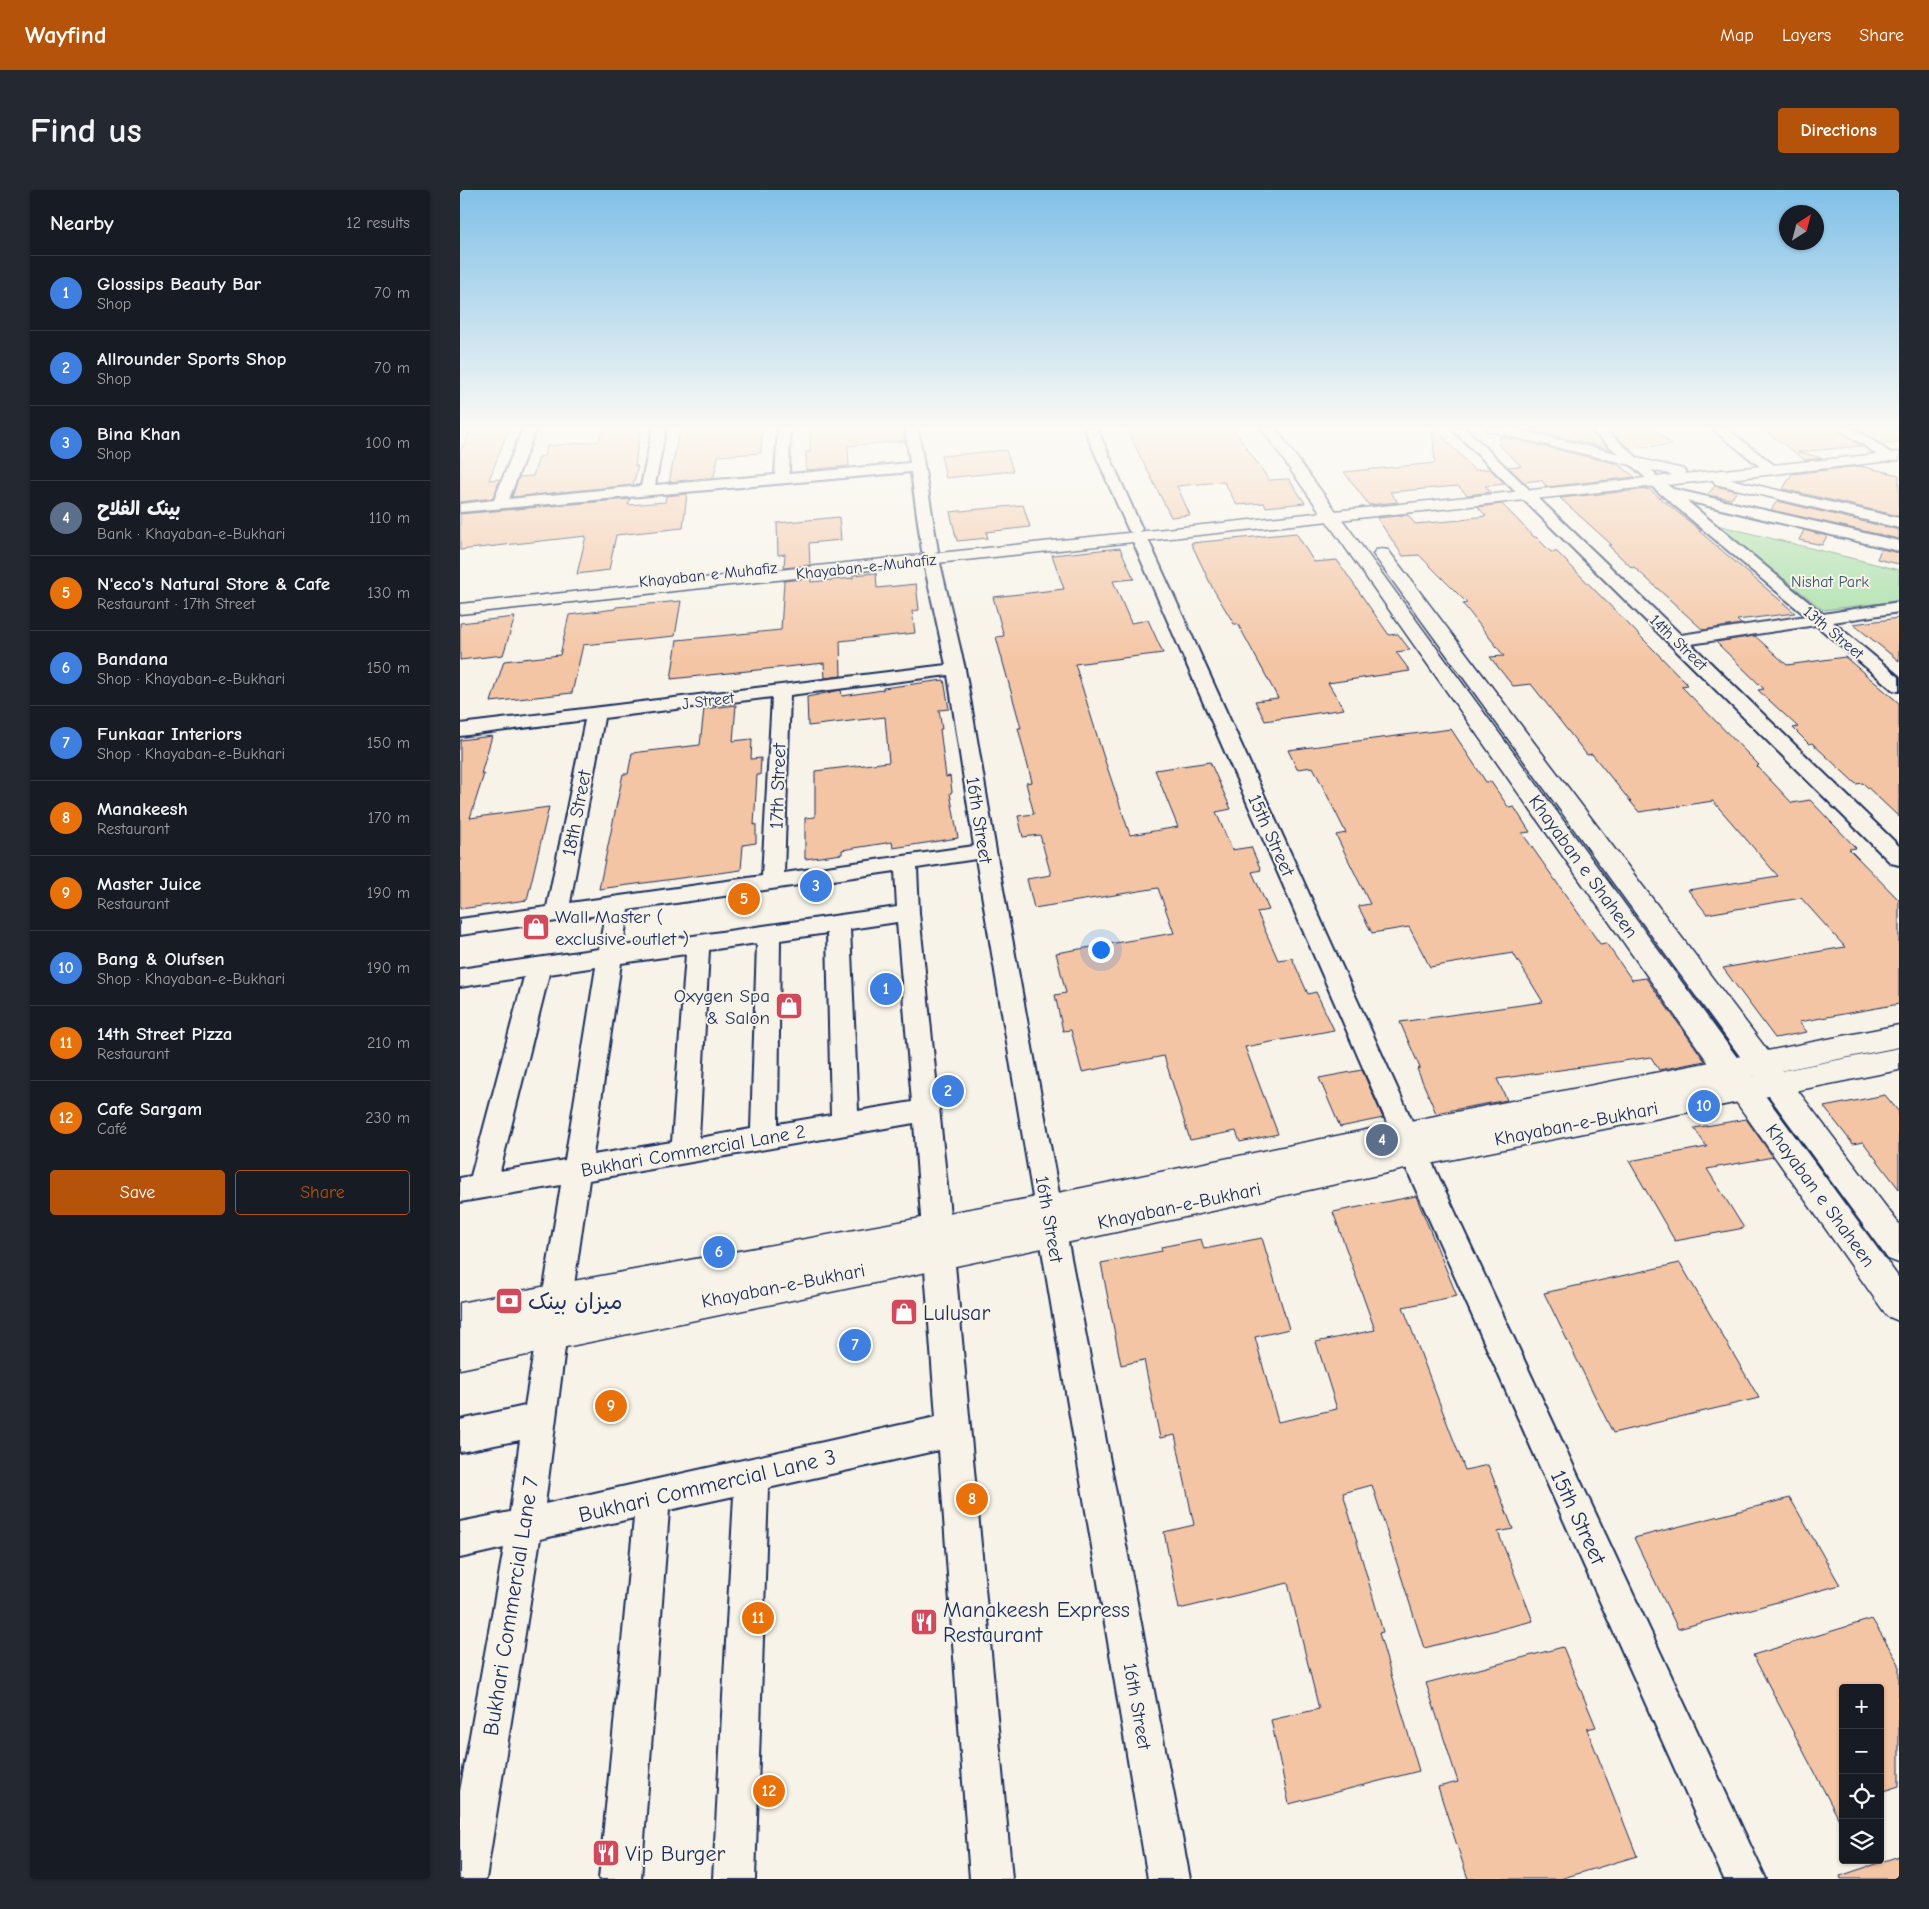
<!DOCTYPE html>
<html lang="en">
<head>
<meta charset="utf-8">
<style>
	:root { --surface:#171b24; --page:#242831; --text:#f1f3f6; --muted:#9ea1a6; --line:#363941; --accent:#b45309 }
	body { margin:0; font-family:"Comic Neue","Playpen Sans Arabic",sans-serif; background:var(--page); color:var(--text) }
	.controls { position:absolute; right:15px; bottom:15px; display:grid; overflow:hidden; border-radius:5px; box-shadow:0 1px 4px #0004 }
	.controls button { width:45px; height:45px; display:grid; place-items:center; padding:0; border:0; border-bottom:1px solid var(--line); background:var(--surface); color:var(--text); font:25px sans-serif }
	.compass { position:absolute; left:1319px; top:15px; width:45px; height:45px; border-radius:50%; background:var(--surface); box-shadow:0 1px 4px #0004; rotate:36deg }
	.you { position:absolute; left:640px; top:759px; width:18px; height:18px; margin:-12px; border:4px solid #fff; border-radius:50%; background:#1a73e8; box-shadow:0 0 0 8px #1a73e833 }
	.badge { display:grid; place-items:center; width:32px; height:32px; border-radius:50%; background:var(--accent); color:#fff; font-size:16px; font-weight:700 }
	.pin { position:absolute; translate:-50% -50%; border:2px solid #fff; box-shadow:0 1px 5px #0006 }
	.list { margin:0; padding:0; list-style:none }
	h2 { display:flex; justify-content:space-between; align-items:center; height:65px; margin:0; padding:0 20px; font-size:21px }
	h2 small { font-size:16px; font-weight:400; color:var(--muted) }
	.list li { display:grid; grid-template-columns:32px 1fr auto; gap:15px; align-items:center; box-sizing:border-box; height:75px; padding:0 20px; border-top:1px solid var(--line) }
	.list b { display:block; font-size:19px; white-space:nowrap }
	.list p { margin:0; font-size:16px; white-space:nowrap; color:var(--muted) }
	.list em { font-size:16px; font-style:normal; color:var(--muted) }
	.actions { display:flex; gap:10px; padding:15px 20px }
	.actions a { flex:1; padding:11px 0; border:1px solid var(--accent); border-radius:5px; text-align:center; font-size:18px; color:var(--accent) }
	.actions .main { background:var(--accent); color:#fff }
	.icon { flex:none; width:28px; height:28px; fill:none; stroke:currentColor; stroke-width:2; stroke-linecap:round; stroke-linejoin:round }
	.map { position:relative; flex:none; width:1439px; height:1689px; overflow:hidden; border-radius:5px }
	header { display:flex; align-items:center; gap:30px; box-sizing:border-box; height:70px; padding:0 25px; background:var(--accent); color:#fff }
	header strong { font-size:24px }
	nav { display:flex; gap:28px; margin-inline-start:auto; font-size:18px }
	.intro { display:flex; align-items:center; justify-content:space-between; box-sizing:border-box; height:120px; padding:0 30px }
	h1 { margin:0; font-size:35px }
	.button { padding:12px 22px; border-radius:5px; background:var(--accent); color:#fff; font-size:18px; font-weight:700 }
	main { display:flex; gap:30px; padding:0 30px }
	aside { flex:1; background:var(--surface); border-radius:5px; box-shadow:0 1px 4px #0004 }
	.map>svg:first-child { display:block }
</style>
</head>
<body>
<header>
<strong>Wayfind</strong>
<nav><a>Map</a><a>Layers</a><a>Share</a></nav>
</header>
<div class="intro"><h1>Find us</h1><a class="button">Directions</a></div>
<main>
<aside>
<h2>Nearby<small>12 results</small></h2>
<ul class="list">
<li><span class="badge" style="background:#3f7fe0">1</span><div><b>Glossips Beauty Bar</b><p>Shop</p></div><em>70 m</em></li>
<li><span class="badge" style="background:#3f7fe0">2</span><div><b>Allrounder Sports Shop</b><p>Shop</p></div><em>70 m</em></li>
<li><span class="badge" style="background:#3f7fe0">3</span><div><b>Bina Khan</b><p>Shop</p></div><em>100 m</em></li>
<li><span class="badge" style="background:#5c6f8a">4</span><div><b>بینک الفلاح</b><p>Bank · Khayaban-e-Bukhari</p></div><em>110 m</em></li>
<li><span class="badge" style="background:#e8710a">5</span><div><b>N'eco's Natural Store &amp; Cafe</b><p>Restaurant · 17th Street</p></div><em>130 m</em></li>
<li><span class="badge" style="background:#3f7fe0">6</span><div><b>Bandana</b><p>Shop · Khayaban-e-Bukhari</p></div><em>150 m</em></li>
<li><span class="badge" style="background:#3f7fe0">7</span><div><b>Funkaar Interiors</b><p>Shop · Khayaban-e-Bukhari</p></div><em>150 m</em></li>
<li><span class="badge" style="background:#e8710a">8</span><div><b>Manakeesh</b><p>Restaurant</p></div><em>170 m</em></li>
<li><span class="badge" style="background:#e8710a">9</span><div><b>Master Juice</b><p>Restaurant</p></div><em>190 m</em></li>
<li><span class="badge" style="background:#3f7fe0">10</span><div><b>Bang &amp; Olufsen</b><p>Shop · Khayaban-e-Bukhari</p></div><em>190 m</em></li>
<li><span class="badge" style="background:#e8710a">11</span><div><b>14th Street Pizza</b><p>Restaurant</p></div><em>210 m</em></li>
<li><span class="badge" style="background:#e8710a">12</span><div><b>Cafe Sargam</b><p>Café</p></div><em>230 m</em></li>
</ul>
<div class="actions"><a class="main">Save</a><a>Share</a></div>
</aside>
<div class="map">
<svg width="1439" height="1689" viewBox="0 0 1439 1689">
	<rect width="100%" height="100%" fill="#f7f3e8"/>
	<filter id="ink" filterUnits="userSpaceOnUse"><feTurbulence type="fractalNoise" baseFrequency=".02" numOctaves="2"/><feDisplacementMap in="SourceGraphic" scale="10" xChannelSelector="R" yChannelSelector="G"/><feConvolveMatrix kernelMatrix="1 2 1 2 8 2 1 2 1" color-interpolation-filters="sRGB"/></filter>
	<g filter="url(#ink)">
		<path fill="#a5dea4" stroke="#608681" d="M1257,335L1439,380V411L1363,420Z"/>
		<path fill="#f4c5a4" stroke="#1b2f5e" d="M12,238H49L29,290L40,289L33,308L0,312V262Z
			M220,238H302L301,263L258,266L254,287L209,292Z
			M350,238H443L445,251L388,256L389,276L346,280V262H350Z
			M666,238H721L723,243L773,238L809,290L829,289L845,313L806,317L804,313L777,315L764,292H761L717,296L730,325L711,327Z
			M972,238H975L1014,280L1030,279L1045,294L1025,296L1031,302L1007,305L998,296L930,302L938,312L909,315L884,282L975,273Z
			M1061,238H1121L1125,242L1130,241L1150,259Z
			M1193,238L1212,255L1169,258L1148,240Z
			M1301,238H1376L1402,256L1338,262L1363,268L1345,270Z
			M1397,238H1439V253L1422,255Z
			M180,239L175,276H178L173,295L52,307L59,287L73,286L79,267L84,266L87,256L139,251L141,242Z
			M1040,246L1158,274L1175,287L1087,297L1081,290L1064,292L1048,277L1061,276L1039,255Z
			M546,260L553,281L486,288L481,266Z
			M1400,276L1439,285V326L1323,299L1332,284Z
			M1255,296L1277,301L1271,309L1247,305Z
			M1189,299L1241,341H1239L1335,423L1277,430L1281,434L1243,440L1174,377L1172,378L1148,355H1152L1100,308Z
			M227,304L223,338L156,345L149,380L117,384L126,346L0,360V324L170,309L168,315L205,312L206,306Z
			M1317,311L1439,340V349L1311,320Z
			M1042,314L1074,347H1076L1091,362H1097L1194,460L1228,495L1221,496L1299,575L1297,576L1332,613L1350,610L1396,658L1389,659L1439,710V814L1339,832L1347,842L1315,848L1263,778L1385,757L1341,708L1247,724L1228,700L1318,686L1253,611L1179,622L1132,564L1127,565L1071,494L1053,496L1030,467L1044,466L1003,414L1007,413L959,365L943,366L917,328L948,325L955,334L1002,330L1001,329L1026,326L1018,317Z
			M563,315L570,337L526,342L528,348L497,351L490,322Z
			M379,327L381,350L349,353L350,375L324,378L325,364L318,365L317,333Z
			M1344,340L1367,346L1362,355L1339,350Z
			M836,343L854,372L877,370L929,445L938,444L950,460L936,462L950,481L868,493L884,519L805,531L795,511L818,508L778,434H774L752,397L731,353Z
			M660,358L674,389L653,391L671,433L688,430L703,463L615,474L643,565L670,645L718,637L695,580L750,572L771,619L756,622L772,660L791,657L801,680L792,682L809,720L797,722L818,770L832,768L848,804L856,802L874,840L785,857L818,944L780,952L776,941L730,950L704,866L622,882L611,840L603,841L595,805L606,803L596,763L714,743L698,698L574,718L567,689L591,685L580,645L563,647L558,626L574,624L566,593L572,592L558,538H561L536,447L544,446L533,407L604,399L592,365Z
			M1421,359L1439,363V374L1417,369Z
			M416,383L417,398L456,394L459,420L452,421L455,443L380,451L381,486L365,488L364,473L211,489L217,450L321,440L324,391L351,388V392L393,388V385Z
			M221,411L215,446L123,455L112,503L31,512L44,471L100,465L109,425L155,419L156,417Z
			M55,427L43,465L0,470V433Z
			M1439,428V471L1393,434Z
			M1295,446L1327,475L1385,467L1439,513V627L1403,593L1396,594L1352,553L1349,554L1333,538L1338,537L1298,500L1304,499L1256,452Z
			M484,490L489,519L479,520L482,539H480L486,587L490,586L492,602L490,603L498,648L433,658L432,652L382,660V664L345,669V628L355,627V581L429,572L425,527L348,536L347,507L381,500L382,506L423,500V498Z
			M276,515L273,551L292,549L291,569L301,568L300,585H297L294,635L296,634V653L283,655L281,680L139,699L163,584H168L172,563L240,555L244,519Z
			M991,539L1026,592H1031L1049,618L1054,617L1070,642L1062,643L1140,754L1146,753L1172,790L1186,788L1245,871L1199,880L1191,867L1037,889L1047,910L976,923L957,879L960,878L940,832L1083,812L1053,763L970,777L949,737L912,743L898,716L910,714L876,645L886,643L853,577L837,579L828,560Z
			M32,546L21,584H24L10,628L89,617L67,710L0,719V550Z
			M902,880L923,928L880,937L859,888Z
			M1425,905L1439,922V999L1403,952L1393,954L1364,917Z
			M1286,929L1313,967L1247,979L1284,1038L1215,1051L1169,971L1247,957L1234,938Z
			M956,1006L997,1106L943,1117L1005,1280L1028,1275L1053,1339L1038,1342L1073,1431L964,1458L912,1295L883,1303L923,1442L919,1443L959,1581L829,1614L811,1530L859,1519L828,1393L719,1419L704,1342L734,1335L715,1245L700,1248L684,1170L661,1175L641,1073L702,1061L701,1057L741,1049L744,1059L802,1048L829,1139L795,1147L818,1232L877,1219L856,1152L915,1140L873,1022Z
			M1220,1073L1299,1208L1153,1243L1084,1103Z
			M1330,1308L1380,1395L1218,1439L1174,1348Z
			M1412,1429L1439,1474V1596L1420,1602V1498H1383V1637L1293,1465Z
			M1103,1457L1136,1537L1127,1539L1177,1666L1100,1689H1008L978,1597L998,1592L966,1493Z
			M1439,1666V1689H1381L1380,1686Z"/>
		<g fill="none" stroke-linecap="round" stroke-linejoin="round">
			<g stroke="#1b2f5e" stroke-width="4">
				<path id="minor" d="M63,238H76L49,309L181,296L193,238H206L195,295L315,285L318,238H330L329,284L450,273L445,238H458L478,361L473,365L479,369L505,479L536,661L606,1042L730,1689H688L516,669L457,678L459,723L494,1064L552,1689H510L479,1260L308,1298L295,1689H253L274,1306L209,1320L181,1689H139L174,1328L80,1349L26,1689H0V1601L44,1358L0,1368V1332L50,1322L60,1250L0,1262V1230L65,1216L77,1142L81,1132L92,1127L103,1132L107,1142L85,1314L476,1227L454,933L129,990L112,1109L108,1119L97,1123L86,1119L82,1109L101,995L0,1012V988L11,986L64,787L0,797V779L139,759L145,724L0,745V729L87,717L125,530L0,546V534L486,475L463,369L468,365L462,361L451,282L0,322V314L34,310ZM488,485L514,656L324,683L330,505ZM312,507L302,686L110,713L144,528ZM435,681L437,717L163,756L168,720ZM437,732L452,912L398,921L390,739ZM367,743L371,925L318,934L320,750ZM297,753L291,939L239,948L249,760ZM226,764L212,952L133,965L161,773ZM136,777L105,970L40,981L89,784Z
					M624,238H637L682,339L679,342L684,344L687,347L958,944L955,952L945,955L935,952L932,944L671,347L675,343L670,342L668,339Z
					M991,238H1005L1221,445L1346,426L1189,294L1188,290L1129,238H1143L1195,283L1196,287L1213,299L1439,351V361L1227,311L1363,424L1439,412V422L1373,432L1439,487V501L1433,500L1356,435L1231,454L1439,656V675L1431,673Z
					M1251,238H1266L1319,279L1312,283L1307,282Z
					M1378,238H1393L1437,267L1430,271L1425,270Z
					M954,953L964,956L968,964L1306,1689H1264L940,964L944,956Z"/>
			</g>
			<g stroke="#1b2f5e" stroke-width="3">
				<path id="tertiary" d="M1026,238H1052L1223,279L1226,282L1224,284L1439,262V270L1270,289L1439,328V338L1255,294L1253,290L0,424V414L1213,285L1028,241Z
					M1439,835V857L1280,889L1439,858V880L954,977L592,1056L0,1179V1145L252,1095L0,1145V1113L97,1094L588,1005L945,932Z"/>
			</g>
			<g stroke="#1b2f5e" stroke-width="3">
				<path id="secondary" d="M801,238H815L1439,1088V1131L1427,1126Z
					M922,359L928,360L1439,1034V1073L1428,1069L916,368L913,364L916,360Z"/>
			</g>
			<use href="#minor" fill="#f7f3e8" fill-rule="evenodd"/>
			<use href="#tertiary" fill="#f7f3e8" fill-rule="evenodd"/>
			<use href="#secondary" fill="#f7f3e8" fill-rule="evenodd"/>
		</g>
	</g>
	<linearGradient id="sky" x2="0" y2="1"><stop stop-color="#81c0e8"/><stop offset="0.5" stop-color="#fbfaf5"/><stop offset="1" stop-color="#fbfaf5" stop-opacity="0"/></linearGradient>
	<rect width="1439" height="475" fill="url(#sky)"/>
	<defs>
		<g id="shop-square" transform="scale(1.4375)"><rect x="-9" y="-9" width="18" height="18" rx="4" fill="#d1495b" stroke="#f7f3e8"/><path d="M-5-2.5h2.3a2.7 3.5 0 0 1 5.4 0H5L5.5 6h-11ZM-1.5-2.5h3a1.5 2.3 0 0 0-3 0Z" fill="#fff"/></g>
		<g id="bank-square" transform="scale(1.4375)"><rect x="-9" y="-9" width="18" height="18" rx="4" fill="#d1495b" stroke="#f7f3e8"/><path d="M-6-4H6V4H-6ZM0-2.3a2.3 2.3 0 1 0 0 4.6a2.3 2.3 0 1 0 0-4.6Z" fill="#fff"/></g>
		<g id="restaurant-square" transform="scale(1.4375)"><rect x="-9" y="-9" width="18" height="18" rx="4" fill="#d1495b" stroke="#f7f3e8"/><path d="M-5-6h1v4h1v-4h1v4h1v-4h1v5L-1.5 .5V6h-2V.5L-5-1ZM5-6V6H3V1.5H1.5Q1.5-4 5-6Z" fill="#fff"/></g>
	</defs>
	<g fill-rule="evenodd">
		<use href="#shop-square" x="76" y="737"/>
		<use href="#shop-square" x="329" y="816"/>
		<use href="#bank-square" x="49" y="1111"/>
		<use href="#shop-square" x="444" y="1122"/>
		<use href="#restaurant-square" x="464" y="1432"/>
		<use href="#restaurant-square" x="146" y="1663"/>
	</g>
	<g text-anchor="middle" stroke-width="4" stroke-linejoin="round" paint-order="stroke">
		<g font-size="16" fill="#1b2f5e" stroke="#f7f3e8">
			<text transform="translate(406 376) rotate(-6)" y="6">Khayaban-e-Muhafiz</text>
			<text transform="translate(248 384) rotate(-6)" y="6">Khayaban e Muhafiz</text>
			<text transform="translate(1374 442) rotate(40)" y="6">13th Street</text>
			<text transform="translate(1219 452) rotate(44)" y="6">14th Street</text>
			<text transform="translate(248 510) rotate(-7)" y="6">J Street</text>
		</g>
		<g font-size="16" fill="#37526c" stroke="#f7f3e8">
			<text x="1370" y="397">Nishat Park</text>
		</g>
		<g font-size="19" fill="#1b2f5e" stroke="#f7f3e8">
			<text transform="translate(317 596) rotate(-88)" y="7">17th Street</text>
			<text transform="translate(116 623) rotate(-79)" y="7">18th Street</text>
			<text transform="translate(520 630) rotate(81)" y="7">16th Street</text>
			<text transform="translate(812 645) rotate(66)" y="7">15th Street</text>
			<text transform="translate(1124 676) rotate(54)" y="7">Khayaban e Shaheen</text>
			<text transform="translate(1116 933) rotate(-11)" y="7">Khayaban-e-Bukhari</text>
			<text transform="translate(233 960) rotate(-10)" y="7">Bukhari Commercial Lane 2</text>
			<text transform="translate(1361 1005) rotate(54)" y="7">Khayaban e Shaheen</text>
			<text transform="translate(719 1015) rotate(-12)" y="7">Khayaban-e-Bukhari</text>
			<text transform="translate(590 1029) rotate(80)" y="7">16th Street</text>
			<text transform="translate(323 1095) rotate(-11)" y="7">Khayaban-e-Bukhari</text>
			<text transform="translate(678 1516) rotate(80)" y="7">16th Street</text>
		</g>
		<g font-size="19" fill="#1b2f5e" stroke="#f7f3e8" text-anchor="start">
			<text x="95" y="733">Wall Master (<tspan x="95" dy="22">exclusive outlet )</tspan></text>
			<text x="310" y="812" text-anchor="end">Oxygen Spa<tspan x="310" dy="22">&amp; Salon</tspan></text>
		</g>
		<g font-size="22" fill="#1b2f5e" stroke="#f7f3e8" text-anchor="start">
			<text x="68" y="1119">میزان بینک</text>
			<text x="463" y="1130">Lulusar</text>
			<text x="483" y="1427">Manakeesh Express<tspan x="483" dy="25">Restaurant</tspan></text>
			<text x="165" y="1671">Vip Burger</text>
		</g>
		<g font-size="22" fill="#1b2f5e" stroke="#f7f3e8">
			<text transform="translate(247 1295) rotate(-13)" y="8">Bukhari Commercial Lane 3</text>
			<text transform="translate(1119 1327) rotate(65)" y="8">15th Street</text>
			<text transform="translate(50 1416) rotate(-81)" y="8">Bukhari Commercial Lane 7</text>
		</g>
	</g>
</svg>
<div class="controls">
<button>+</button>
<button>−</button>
<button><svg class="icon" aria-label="locate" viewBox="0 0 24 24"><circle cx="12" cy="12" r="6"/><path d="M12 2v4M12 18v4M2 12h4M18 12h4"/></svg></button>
<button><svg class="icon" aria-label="layers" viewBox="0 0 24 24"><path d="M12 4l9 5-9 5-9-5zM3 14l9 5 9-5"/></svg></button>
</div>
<svg class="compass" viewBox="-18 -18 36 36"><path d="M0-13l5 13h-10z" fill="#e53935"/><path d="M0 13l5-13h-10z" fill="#9ea1a6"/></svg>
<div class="you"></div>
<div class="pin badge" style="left:426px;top:799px;background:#3f7fe0">1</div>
<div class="pin badge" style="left:488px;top:901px;background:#3f7fe0">2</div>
<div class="pin badge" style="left:356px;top:696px;background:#3f7fe0">3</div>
<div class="pin badge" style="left:922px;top:950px;background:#5c6f8a">4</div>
<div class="pin badge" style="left:284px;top:709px;background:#e8710a">5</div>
<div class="pin badge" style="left:259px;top:1062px;background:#3f7fe0">6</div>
<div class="pin badge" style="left:395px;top:1155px;background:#3f7fe0">7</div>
<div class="pin badge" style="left:512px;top:1309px;background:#e8710a">8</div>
<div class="pin badge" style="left:151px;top:1216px;background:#e8710a">9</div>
<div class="pin badge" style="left:1244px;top:916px;background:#3f7fe0">10</div>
<div class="pin badge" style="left:298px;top:1428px;background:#e8710a">11</div>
<div class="pin badge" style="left:309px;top:1601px;background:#e8710a">12</div>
</div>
</main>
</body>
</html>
